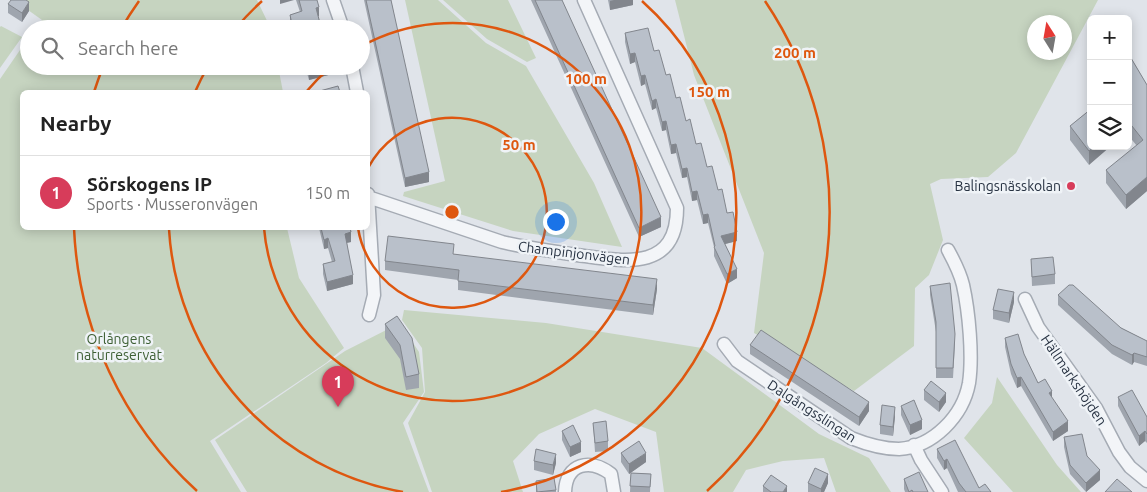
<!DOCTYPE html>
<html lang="en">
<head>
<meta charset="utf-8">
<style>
	:root { --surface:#fff; --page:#f6f6f6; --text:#222; --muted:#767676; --line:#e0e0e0; --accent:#d73c5a }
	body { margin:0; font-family:Ubuntu,sans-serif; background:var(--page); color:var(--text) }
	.controls { position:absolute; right:15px; top:15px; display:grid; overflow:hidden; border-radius:8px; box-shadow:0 2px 12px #0003 }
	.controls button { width:45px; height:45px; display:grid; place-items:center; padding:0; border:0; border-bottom:1px solid var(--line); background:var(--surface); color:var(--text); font:25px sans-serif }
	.compass { position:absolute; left:1027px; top:15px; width:45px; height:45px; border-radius:50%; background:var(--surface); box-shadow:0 2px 12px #0003; rotate:349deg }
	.you { position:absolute; left:555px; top:221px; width:18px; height:18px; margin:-12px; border:4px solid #fff; border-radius:50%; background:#1a73e8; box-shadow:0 0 0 8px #1a73e833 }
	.badge { display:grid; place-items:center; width:32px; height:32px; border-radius:50%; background:var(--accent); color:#fff; font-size:16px; font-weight:700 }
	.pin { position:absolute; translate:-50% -41px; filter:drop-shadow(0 1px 2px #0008) }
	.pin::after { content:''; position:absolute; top:26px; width:18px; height:15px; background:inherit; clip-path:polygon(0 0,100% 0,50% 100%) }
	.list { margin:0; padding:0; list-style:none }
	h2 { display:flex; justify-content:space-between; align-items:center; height:65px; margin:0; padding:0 20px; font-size:21px }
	h2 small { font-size:16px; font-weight:400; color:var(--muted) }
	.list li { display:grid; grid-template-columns:32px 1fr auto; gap:15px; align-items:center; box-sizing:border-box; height:75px; padding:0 20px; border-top:1px solid var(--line) }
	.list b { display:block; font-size:19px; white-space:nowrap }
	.list p { margin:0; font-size:16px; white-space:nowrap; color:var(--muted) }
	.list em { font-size:16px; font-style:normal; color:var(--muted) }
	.icon { flex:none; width:28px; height:28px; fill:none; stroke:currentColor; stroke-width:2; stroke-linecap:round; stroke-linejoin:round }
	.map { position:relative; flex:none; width:1147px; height:492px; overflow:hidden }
	.search { position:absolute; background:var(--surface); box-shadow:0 2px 12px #0003; left:20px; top:20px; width:350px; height:55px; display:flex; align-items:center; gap:12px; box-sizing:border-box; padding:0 18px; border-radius:28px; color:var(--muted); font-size:19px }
	.panel { position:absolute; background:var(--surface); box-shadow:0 2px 12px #0003; left:20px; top:90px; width:350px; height:140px; border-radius:8px }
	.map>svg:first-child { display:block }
</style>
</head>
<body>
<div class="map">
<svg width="1147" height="492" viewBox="0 0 1147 492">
	<rect width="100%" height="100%" fill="#e0e4ea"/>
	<path fill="#c6d4c0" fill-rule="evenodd" d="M14,0H257L271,29H35L42,20Z
		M405,0H438L486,43L526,66L594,183L622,247L513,231L403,196L404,192L445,181Z
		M443,0H508L536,58L527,62L487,39Z
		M675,0H1098L1016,153L988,177L941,179L930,184L943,240L929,275L915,288L914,346L854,391L754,333L764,253L694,75ZM1034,22H1064V52H1034Z
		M1,26L22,37L0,68V27Z
		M29,37V66H278L283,92H22V228H287L299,278L344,348L326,363L210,441L241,492H0V79Z
		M404,310L546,323L702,348L819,434L869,458L891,492H836L824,458L783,461L746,470L733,492H664L656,432L595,409L539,434L513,461L523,492H432L408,423L425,392L422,348L402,320Z
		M400,323L419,352L424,392L403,423L429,492H247L215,440L345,351Z
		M997,377L1057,465L1081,492H1013L964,438L992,403Z"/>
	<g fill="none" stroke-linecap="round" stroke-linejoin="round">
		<g stroke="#a5abb4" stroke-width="15">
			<path id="minor" d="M333,0L343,29
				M352,66L357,92
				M368,194L374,295L369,315
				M368,197L502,242C527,248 552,251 577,255C622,261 677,273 677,208L584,0
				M1025,299L1038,327L1096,408L1119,452L1130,467L1147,481
				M724,344L737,361L851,438C866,444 882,449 899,449C933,447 963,416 969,383C973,356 969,312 963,285C960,272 954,261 948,250
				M914,445L921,460L942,492
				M565,492C566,463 590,458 611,474L614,492"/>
		</g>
		<use href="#minor" stroke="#f3f5f8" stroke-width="12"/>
	</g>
	<path fill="#9fa5ae" d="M296,0H317L319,16H318L321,29H291L290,24V15L300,12Z
		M364,0H391L429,182L405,187Z
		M531,0H562L661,227L639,237Z
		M608,0H633V5L610,10Z
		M8,4L29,11L22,22L8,13Z
		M625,33L654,51L727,213L737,241L725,244L737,278L727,284L714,256V247L708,223L703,224L697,200L692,201L687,177L682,178L676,153L671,154L666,130L662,131L656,108L652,110L645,84L641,86L635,62L630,64L625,42Z
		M1128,53L1147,85V191L1126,209L1106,183V170L1137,146L1128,135Z
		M305,66H336V73L309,80Z
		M1091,109L1089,165L1070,140V126Z
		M319,228H350L351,242L347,243L353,284L327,291L323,274V264L332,262L328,248L324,249Z
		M454,254L657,289L653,315L458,290V280L385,270V261Z
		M1031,259L1055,274V284L1032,286Z
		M930,286L955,344L953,378H936V332L930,295Z
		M1058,295L1147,341V366L1134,362L1132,365L1112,354L1058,305Z
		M1014,302L1009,323L993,319V310Z
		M397,316L419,374V388L406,390L400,359L385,338V324Z
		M1005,338L1024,354L1038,383L1052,398L1068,431L1053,441L1021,386L1017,388L1011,374L1005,347Z
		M750,345L869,411L859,426L750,354Z
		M924,390L946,402L939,412L924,400Z
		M1118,397L1147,417V443L1145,441L1139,446L1118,406Z
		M901,406L922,429L910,435L901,415Z
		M895,416L893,436L880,434V425Z
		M593,423L608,441V451L595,452Z
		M562,431L581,452L570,457L562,440Z
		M1064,437L1087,456L1100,480L1086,492L1070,474L1064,447Z
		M937,449L979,488L991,492H958L947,468L944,470L937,458Z
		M621,453L646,462L629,474L621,462Z
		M534,461L556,463L553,475L534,470Z
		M631,473L651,474L650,492H630Z
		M904,479L928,492H905L904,489Z
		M536,481L556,490V492H536Z
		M808,483H828L824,492H808Z
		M763,486L787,492H763Z"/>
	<path fill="#82868d" d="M280,0H294L280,4Z
		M614,0H633V5L610,10V1Z
		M29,2V11L22,22V13Z
		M319,7V16H316V8Z
		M635,53V62L630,64V54Z
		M326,66H336V73L309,80V71Z
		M645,75V84L641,86V76Z
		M656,99V108L652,110V101Z
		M666,121V130L662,131V122Z
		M676,144V153L671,154V145Z
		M1095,146H1111L1089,165V151Z
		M687,168V177L682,178V169Z
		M429,172V182L405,187V178Z
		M1147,177V191L1126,209V195Z
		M697,191V200L692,201V192Z
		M708,214V223L703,224V215Z
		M661,217V227L639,237V228Z
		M351,232V242L345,243V234Z
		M737,232V241L721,245V236Z
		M328,238V248L324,249V240Z
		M737,269V278L727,284V274Z
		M353,275V284L327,291V282Z
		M657,279V289L653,315V305Z
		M1014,292V302L1009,323V313Z
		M1134,353V362L1132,365V355Z
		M1021,377V386L1017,388V378Z
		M1052,391V401L1049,393Z
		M946,393V402L939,412V402Z
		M869,402V411L859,426V417Z
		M895,407V416L893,436V427Z
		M922,420V429L910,435V425Z
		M1068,421V431L1053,441V432Z
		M1145,431V441L1139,446V436Z
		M581,442V452L570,457V447Z
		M646,453V462L629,474V464Z
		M556,454V463L553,475V465Z
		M947,459V468L944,470V461Z
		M1100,470V480L1086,492V483Z
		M828,474V483L824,492H821V489Z
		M787,486V492H783Z"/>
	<path fill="#b9c0ca" stroke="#82868d" d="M11,0H26L29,2L22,13L8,4Z
		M299,0H317L319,7L316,8L321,27L313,29H293L290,15L302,11Z
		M366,0H391L429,172L405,178Z
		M535,0H562L661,217L639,228Z
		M648,28L654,51L659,50L666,75L670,74L676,98L680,97L686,121L690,119L696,144L701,143L707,167L712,166L718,190L722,189L727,213L733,212L737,232L721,236L737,269L727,274L714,247L715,246L708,214L703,215L697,191L692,192L687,168L682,169L676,144L671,145L666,121L662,122L656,99L652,101L645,75L641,76L635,53L630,54L625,33Z
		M1128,53L1147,85V177L1126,195L1106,170L1143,140L1128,121Z
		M308,66H326L309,71Z
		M338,86L340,92H316Z
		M1091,109V146H1095L1089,151L1070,126Z
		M321,228H350L351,232L345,234L353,275L327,282L323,264L335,261L328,238L324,240Z
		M388,236L454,244L453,254L657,279L653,305L458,281L459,270L385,261Z
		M1053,257L1055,274L1032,277L1031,259Z
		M950,283L955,334L953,368H936V322L930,286Z
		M1069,285H1073L1121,328L1147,341V357L1134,353L1132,355L1112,345L1058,295Z
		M998,289L1014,292L1009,313L993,310Z
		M397,316L412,338L419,374L406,377L400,345L385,324Z
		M761,330L869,402L859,417L750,345Z
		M1018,334L1024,354L1038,383L1045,379L1052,391L1049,393L1068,421L1053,432L1021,377L1017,378L1011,364L1005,338Z
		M931,381L946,393L939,402L924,390Z
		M1132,390L1147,417V434L1145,431L1139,436L1118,397Z
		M914,400L922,420L910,425L901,406Z
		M882,405L895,407L893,427L880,425Z
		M606,421L608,441L595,443L593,423Z
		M573,425L581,442L570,447L562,431Z
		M1082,434L1087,456L1100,470L1086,483L1070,465L1064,437Z
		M955,440L979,488L985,484L991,492H966L959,483L947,459L944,461L937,449Z
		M639,441L646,453L629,464L621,453Z
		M536,449L556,454L553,465L534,461Z
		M815,468L828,474L821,489L808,483Z
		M919,472L928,492H913L912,490L909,492L904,479Z
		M631,473L651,474L650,487L630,486Z
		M771,475L787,486L783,492H771L763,486Z
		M554,478L556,490L537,492L536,481Z
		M1117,479L1132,492H1105Z"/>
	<g fill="none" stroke="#de570f" stroke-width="2.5">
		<path d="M368 168A95 95 0 1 1 358 228"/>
		<path d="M306 92A189 189 0 0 1 331 67M362 46A189 189 0 1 1 264 228"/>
		<path d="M403 492A284 284 0 0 1 169 229M195 92A284 284 0 0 1 207 68M236 28A284 284 0 0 1 262 1M642 1A284 284 0 0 1 501 492"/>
		<path d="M197 491A378 378 0 0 1 74 228M94 92A378 378 0 0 1 103 67M121 29A378 378 0 0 1 139 1M765 1A378 378 0 0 1 707 491"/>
	</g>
	<circle fill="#d73c5a" stroke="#eff3f7" stroke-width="2" cx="1071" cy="186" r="5"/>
	<g text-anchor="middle" stroke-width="5" stroke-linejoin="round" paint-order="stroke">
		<g font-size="14" fill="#273242" stroke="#eff3f7" text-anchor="end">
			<text x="1061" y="191">Balingsnässkolan</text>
		</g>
		<g font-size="14" fill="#273242" stroke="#eff3f7">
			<text transform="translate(574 253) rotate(7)" y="5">Champinjonvägen</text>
			<text transform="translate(1074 380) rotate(56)" y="5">Hällmarkshöjden</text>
			<text transform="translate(812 411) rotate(33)" y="5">Dalgångsslingan</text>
		</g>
		<g font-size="14" fill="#3d5f34" stroke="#eff3f7">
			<text x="119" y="344">Orlångens<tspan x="119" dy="16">naturreservat</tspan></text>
		</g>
	</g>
	<circle cx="452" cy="212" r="8" fill="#de570f" stroke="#eff3f7" stroke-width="2.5"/>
	<g font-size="15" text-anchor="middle" font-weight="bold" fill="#de570f" stroke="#eff3f7" stroke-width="5" stroke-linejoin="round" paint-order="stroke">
		<text x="795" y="58">200 m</text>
		<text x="586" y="84">100 m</text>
		<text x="709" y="97">150 m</text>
		<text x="519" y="150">50 m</text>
	</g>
</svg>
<div class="controls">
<button>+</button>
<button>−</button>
<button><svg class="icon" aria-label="layers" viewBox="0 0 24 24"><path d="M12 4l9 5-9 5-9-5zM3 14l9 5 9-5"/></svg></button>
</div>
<svg class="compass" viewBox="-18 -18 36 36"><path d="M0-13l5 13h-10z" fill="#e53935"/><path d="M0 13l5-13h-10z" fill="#767676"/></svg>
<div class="you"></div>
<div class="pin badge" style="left:338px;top:407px">1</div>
<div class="search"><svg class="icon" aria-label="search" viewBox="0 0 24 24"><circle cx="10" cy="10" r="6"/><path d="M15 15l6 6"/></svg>Search here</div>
<section class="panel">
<h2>Nearby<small></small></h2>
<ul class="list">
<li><span class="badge">1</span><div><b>Sörskogens IP</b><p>Sports · Musseronvägen</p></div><em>150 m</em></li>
</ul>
</section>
</div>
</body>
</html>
